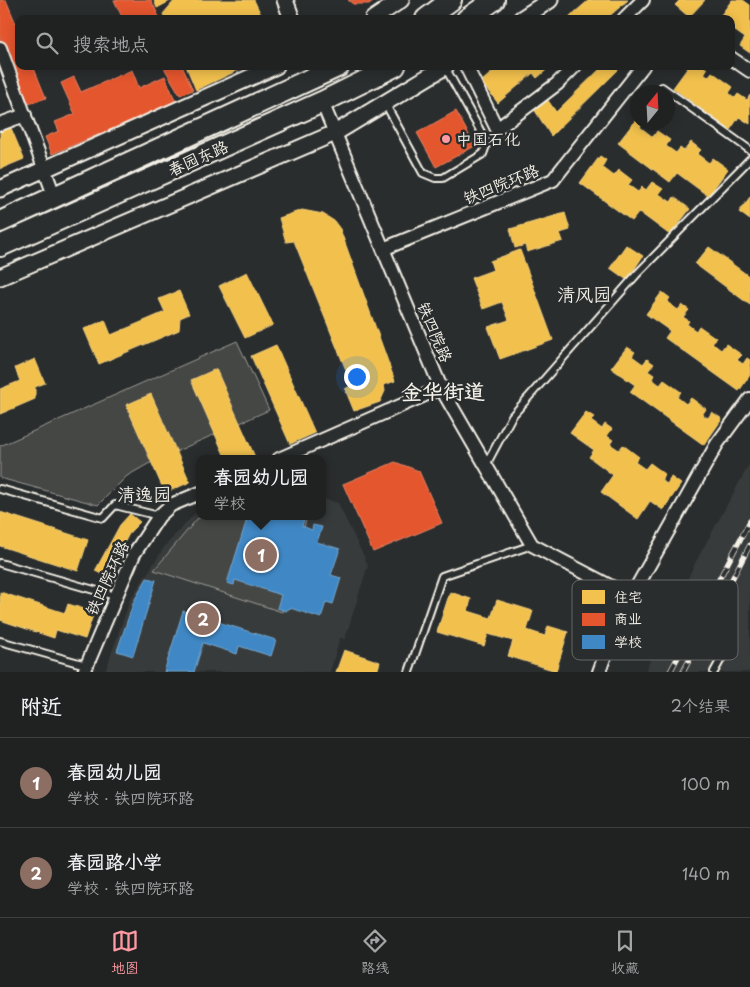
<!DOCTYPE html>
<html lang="zh">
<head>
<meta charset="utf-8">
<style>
	:root { --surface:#202222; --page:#2d2f2f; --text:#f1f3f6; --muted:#a2a4a5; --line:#3d3f40; --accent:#ff9aa2 }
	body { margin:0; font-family:"Playpen Sans","LXGW WenKai TC",sans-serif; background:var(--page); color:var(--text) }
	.compass { position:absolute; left:630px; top:85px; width:45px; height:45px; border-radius:50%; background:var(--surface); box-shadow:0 2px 12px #0003; rotate:18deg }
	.you { position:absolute; left:356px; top:376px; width:18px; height:18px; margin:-12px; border:4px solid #fff; border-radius:50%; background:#1a73e8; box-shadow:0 0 0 8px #1a73e833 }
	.badge { display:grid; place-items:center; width:32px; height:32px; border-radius:50%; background:var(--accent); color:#fff; font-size:16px; font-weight:700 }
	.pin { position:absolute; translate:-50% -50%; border:2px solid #fff; box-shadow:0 1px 5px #0006 }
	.popup { position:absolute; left:196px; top:455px; width:130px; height:65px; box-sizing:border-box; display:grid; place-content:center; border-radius:10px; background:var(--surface); filter:drop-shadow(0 1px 4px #0005); font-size:16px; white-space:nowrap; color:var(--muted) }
	.popup b { font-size:19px; color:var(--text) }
	.popup::after { content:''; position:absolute; left:50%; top:100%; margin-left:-10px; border:10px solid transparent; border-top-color:var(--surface) }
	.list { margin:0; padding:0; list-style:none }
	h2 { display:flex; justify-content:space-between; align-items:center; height:65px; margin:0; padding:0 20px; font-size:21px }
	h2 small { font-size:16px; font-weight:400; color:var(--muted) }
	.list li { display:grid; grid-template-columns:32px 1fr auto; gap:15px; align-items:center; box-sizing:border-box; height:90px; padding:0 20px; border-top:1px solid var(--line) }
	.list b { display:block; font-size:19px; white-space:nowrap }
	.list p { margin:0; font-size:16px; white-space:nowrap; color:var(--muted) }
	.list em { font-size:16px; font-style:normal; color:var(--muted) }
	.icon { flex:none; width:28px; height:28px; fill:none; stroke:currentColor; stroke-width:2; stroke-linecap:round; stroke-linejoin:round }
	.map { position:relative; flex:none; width:750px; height:672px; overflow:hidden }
	.search { position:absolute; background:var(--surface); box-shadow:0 2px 12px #0003; left:15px; right:15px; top:15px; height:55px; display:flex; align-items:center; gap:12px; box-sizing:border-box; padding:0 18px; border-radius:10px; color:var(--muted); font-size:19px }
	.sheet { height:245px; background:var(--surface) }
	nav { display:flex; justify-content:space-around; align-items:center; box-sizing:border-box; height:70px; border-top:1px solid var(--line); background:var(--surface); font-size:14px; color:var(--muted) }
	nav a { display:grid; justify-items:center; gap:2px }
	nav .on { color:var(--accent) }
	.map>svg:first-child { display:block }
</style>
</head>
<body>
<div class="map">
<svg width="750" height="672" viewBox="0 0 750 672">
	<rect width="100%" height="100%" fill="#2a2d2e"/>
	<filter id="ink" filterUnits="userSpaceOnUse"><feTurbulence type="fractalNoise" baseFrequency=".02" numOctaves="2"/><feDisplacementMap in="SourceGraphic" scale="10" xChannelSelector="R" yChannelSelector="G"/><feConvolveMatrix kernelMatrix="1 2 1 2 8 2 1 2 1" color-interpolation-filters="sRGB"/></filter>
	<g filter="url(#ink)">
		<path fill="#373a3a" d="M750,463V672H645L695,563Z
			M322,498L338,503L368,565L345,639L340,638L330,672H105L130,600L165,546L195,513L200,511V516H322Z"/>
		<path fill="#444645" stroke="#9c9c96" d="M237,341L269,410L148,464L127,476L98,505L0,478V446Z
			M204,516H307L282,612L154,570L197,519Z"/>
		<path fill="#f2c14e" stroke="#f3cf7c" d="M154,0H172L157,8Z
			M175,0H254L263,19H165L163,14Z
			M589,0H628L606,19H567Z
			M680,0H705L689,17L675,5Z
			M732,0H743L750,5V53L740,46L745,38L731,28V19H718Z
			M186,66H247L196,90Z
			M499,66H551L537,78L533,73L498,103L481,82Z
			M603,66H622L551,136L534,109L547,99L556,112Z
			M689,66H703L707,69L704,74L708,77L712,72L733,87L729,93L735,98L738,94L747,100L750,95V124L739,117L730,130L673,88Z
			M638,117V122H643L640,127L653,137L657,131L670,140L666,146L676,153L680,148L684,151L691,142L701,150L697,154L709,163L713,158L728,169L708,196L677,173L670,182L618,143Z
			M11,128L24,159L0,169V132Z
			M600,156L606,160L602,167L614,176L619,170L632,180L628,185L638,192L642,187L646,190L652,182L663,189L659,194L671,202L674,197L690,209L670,235L639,212L632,221L580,183Z
			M750,197V220L739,212Z
			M302,210L323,214L334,221L340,229L395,381L384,385L385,391L380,402L354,411L345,389L352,385L294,241L286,242L279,218Z
			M565,213L570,230L560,233L563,241L527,252L525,245L515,248L510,229Z
			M626,245L643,256L627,280L610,268Z
			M709,247L750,277V305L695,264Z
			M520,250L553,340L500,359L488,327L509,320L502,302L483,309L471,278L493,270L490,261Z
			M247,272L273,325L245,338L219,286Z
			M179,291L189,314L180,318L179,330L99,364L84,329L105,320L111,335L165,312L159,299Z
			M662,292L670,298L667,302L678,310L682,305L689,310L683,317L689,321L687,324L696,331L699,326L716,338L712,343L721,350L726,344L742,355L737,360L743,364L747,358L750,360V375L739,391L665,338L670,331L646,314Z
			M276,345L315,433L290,444L251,356Z
			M627,347L635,352L632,356L643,364L647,359L654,364L648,371L654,375L652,379L660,385L664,380L681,392L677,397L686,404L691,398L706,409L702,415L708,418L712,412L722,419L704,445L630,392L635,385L611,368Z
			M35,359L45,383L35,387V399L0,414V389L20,381L15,368Z
			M216,369L255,457L251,459H226L191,380Z
			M151,394L190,482L165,493L126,405Z
			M586,412L594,417L591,421L602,429L605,424L612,429L607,436L613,440L610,444L619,450L623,445L639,457L635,462L645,469L650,463L665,474L661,480L667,484L671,477L681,484L663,510L650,501L638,519L601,492L613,475L589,457L594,450L570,433Z
			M0,512L88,540L78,571L0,546Z
			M130,514L140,522L130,532L106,576L95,571L120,525Z
			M0,592L65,613L68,604L94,612L85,639L56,630L54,638L0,620Z
			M450,592L471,599L468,611L491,618L497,600L533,611L527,630L545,636L548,626L568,632L556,671L508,656L513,641L488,634L484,646L437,632Z
			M344,650L380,662L377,672H336Z"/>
		<path fill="#e4572e" stroke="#e98566" d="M0,0H6L19,31V66H33L46,98L26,105L0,39Z
			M114,0H151L160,19H123Z
			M348,0H374L369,4H353Z
			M163,66H182L193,90L180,95Z
			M132,70L139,88L165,76L176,102L52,154L45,137L59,131L55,122L75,114L61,83L74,77L81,92Z
			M456,111L475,146L436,167L417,133Z
			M395,462L419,471L442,523L373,552L343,484Z"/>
		<path fill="#3f88c5" stroke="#75a8d0" d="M248,516L262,519L263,516H305L302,526L312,530L313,525L322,527L317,542L340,549L331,575L341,578L333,604L326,602L321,618L290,608L286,611L277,608L281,595L235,580L234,585L227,583Z
			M147,578L156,580L133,656L117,651L134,601Z
			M183,611L276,640L271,656L239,646L237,654L203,643L194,672H164Z"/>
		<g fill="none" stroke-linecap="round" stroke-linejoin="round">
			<g stroke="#f4f1e8" stroke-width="10">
				<path id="service" d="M662,87L750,150
					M385,103L423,173L435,178H443L483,154L487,143L445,67
					M486,465L512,416L637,274L750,159
					M0,489L103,518L115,505L159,516
					M0,563L115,596
					M631,597L726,650L714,672
					M0,641L86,665
					M409,672L442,576L532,545"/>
			</g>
			<g stroke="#f4f1e8" stroke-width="16">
				<path id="minor" d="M624,19L643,0
					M0,48L55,198
					M731,58L750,71
					M466,66L497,129L557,84L575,66
					M322,102L441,388L532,545L631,597
					M0,124L25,115
					M383,249L553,180L643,66
					M279,459L441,388
					M84,672L134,554L159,516L171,505L200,493
					M599,672L617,622L717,444L750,399"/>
			</g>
			<g stroke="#f4f1e8" stroke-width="19">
				<path id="tertiary" d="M285,0L292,19
					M373,19L401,0
					M521,19L550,0
					M0,189L276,66
					M0,277L335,133L446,66"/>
			</g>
			<g stroke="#f4f1e8" stroke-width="24">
				<path id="primary" d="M426,19L451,0
					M467,19L494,0
					M0,222L339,66
					M0,246L322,102L395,66"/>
			</g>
			<use href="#service" stroke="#2a2d2e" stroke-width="6"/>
			<use href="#minor" stroke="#2a2d2e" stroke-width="12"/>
			<use href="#tertiary" stroke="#2a2d2e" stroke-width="15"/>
			<use href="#primary" stroke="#2a2d2e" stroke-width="20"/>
			<g stroke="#f4f1e8" stroke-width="5.5">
				<path id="rail" d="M670,672L750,521
					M683,672L750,545"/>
			</g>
			<use href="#rail" stroke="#2a2d2e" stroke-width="4" stroke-dasharray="11" stroke-linecap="butt"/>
		</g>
	</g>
	<circle fill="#ff9aa2" stroke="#2a2d2e" stroke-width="2" cx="446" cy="139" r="5"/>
	<g text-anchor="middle" stroke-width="5" stroke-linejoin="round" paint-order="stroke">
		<g font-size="16" fill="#f4f1e8" stroke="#2a2d2e" text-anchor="start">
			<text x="456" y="145">中国石化</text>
		</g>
		<g font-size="16" fill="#f4f1e8" stroke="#2a2d2e">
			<text transform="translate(198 158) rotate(-24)" y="6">春园东路</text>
			<text transform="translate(501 184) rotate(-22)" y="6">铁四院环路</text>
			<text transform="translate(435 332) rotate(67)" y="6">铁四院路</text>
			<text transform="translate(107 578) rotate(-65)" y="6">铁四院环路</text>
		</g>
		<g font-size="18" fill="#f4f1e8" stroke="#2a2d2e">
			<text x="584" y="301">清风园</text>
			<text x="144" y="501">清逸园</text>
		</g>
		<g font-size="21" font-weight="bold" fill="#f4f1e8" stroke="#2a2d2e">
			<text x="443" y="399">金华街道</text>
		</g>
	</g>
	<rect x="572" y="580" width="166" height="80" rx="8" fill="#2a2d2e" stroke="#676866" stroke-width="1"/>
	<rect x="582" y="590" width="23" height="14" fill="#f2c14e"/>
	<rect x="582" y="613" width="23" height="13" fill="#e4572e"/>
	<rect x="582" y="635" width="23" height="14" fill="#3f88c5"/>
	<g font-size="14" fill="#f4f1e8">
		<text x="614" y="602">住宅</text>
		<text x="614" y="624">商业</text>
		<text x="614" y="647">学校</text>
	</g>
</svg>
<svg class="compass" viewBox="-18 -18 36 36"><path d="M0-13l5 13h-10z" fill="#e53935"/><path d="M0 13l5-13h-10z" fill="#a2a4a5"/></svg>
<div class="you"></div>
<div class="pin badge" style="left:261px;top:555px;background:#8d6e63">1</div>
<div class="popup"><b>春园幼儿园</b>学校</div>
<div class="pin badge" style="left:203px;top:619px;background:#8d6e63">2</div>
<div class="search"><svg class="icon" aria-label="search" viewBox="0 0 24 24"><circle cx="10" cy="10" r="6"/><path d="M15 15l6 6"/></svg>搜索地点</div>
</div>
<section class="sheet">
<h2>附近<small>2个结果</small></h2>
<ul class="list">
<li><span class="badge" style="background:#8d6e63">1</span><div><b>春园幼儿园</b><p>学校 · 铁四院环路</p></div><em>100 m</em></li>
<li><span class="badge" style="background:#8d6e63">2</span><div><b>春园路小学</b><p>学校 · 铁四院环路</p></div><em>140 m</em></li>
</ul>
</section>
<nav>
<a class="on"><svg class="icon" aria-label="map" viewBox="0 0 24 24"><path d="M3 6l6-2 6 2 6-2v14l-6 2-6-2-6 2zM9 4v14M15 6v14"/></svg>地图</a>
<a><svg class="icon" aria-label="directions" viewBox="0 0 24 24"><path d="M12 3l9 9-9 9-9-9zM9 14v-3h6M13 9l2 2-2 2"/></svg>路线</a>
<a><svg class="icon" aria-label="saved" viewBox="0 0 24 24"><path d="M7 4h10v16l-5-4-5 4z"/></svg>收藏</a>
</nav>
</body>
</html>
